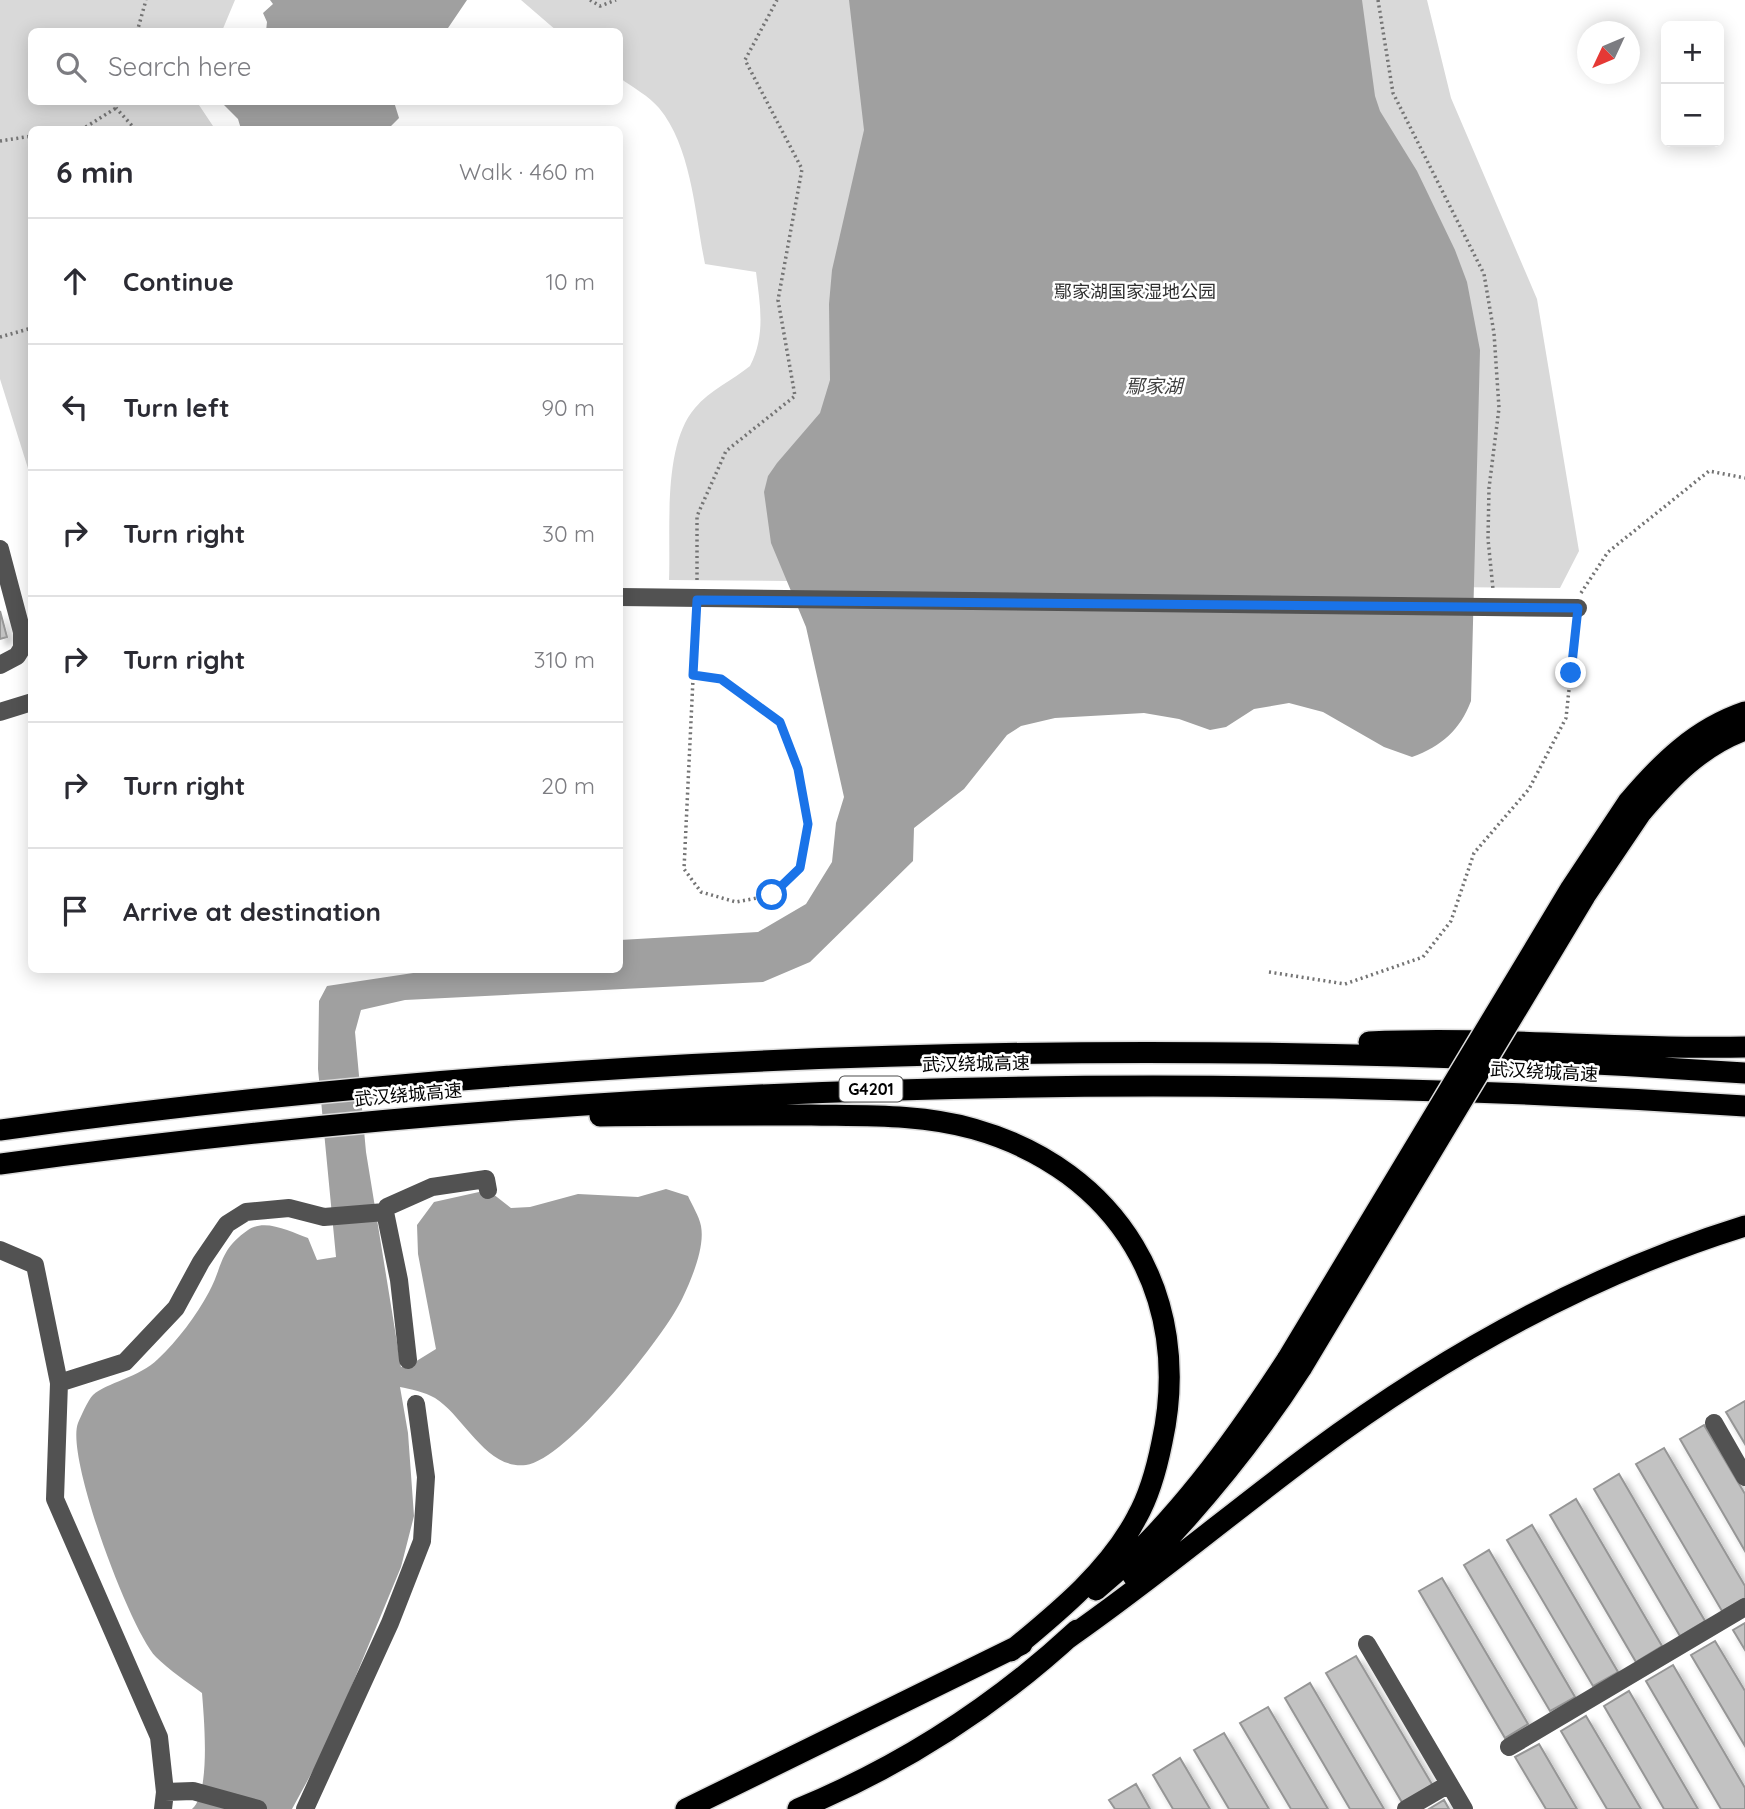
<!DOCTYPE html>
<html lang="en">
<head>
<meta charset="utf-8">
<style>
	:root { --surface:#fff; --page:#f7f7f7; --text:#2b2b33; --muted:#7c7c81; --line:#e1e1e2 }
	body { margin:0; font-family:Quicksand,"Noto Sans SC",sans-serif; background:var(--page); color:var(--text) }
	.controls { position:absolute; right:21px; top:21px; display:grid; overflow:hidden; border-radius:10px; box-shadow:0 4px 18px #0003 }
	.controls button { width:63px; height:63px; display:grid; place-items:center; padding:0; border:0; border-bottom:2px solid var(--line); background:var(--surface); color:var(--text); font:35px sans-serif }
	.compass { position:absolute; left:1577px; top:21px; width:63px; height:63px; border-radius:50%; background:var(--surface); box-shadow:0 4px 18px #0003; rotate:226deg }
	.stop { position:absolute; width:21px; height:21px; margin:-16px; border:5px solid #1a73e8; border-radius:50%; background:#fff }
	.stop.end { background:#1a73e8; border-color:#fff; box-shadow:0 2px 7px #0008 }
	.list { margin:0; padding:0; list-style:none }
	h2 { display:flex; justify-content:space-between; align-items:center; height:91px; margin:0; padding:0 28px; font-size:30px }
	h2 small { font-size:23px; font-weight:400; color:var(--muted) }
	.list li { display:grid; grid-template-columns:46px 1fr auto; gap:21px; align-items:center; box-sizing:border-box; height:126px; padding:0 28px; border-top:2px solid var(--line) }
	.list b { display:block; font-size:26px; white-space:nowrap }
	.list em { font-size:23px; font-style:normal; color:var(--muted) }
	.icon { flex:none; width:38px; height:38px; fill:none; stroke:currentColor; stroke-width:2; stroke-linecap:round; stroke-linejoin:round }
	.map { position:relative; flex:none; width:1745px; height:1809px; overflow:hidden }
	.search { position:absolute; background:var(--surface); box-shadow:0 4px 18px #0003; left:28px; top:28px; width:595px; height:77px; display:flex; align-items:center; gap:18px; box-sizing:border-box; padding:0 24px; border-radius:10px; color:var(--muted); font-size:26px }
	.panel { position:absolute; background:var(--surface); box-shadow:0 4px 18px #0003; left:28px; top:126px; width:595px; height:847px; border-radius:10px }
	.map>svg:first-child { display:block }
</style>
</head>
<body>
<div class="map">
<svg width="1745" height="1809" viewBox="0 0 1745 1809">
	<defs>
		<filter id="shadow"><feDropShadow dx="6" dy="6" stdDeviation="3.5" flood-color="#0004"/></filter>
	</defs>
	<rect width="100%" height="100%" fill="#fff"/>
	<path fill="#d9d9d9" d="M0,0H235L222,31L32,32V102H197L215,129L32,130L31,478L0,379Z
		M521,0H1427L1451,98L1537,299L1579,551L1560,588L669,580C671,531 662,446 695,408C710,390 733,380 750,366C766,335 760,305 756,272L705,264C695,215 692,148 659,108C649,96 632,87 620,78V32L557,31Z"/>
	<path fill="#a0a0a0" d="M270,0H467L446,31H266L267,22L263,13L273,4Z
		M849,0H1362L1375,96L1380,111L1417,171L1455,250L1467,282L1480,350L1471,701C1460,730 1442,746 1412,757L1384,747L1323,712L1289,703L1254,709L1226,727L1210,730L1179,719L1144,713L1055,718L1021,726L1007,735L964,789L914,828L913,861L810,962L763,982L405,1000L361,1010L355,1032L366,1152L401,1367L410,1365L436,1349L418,1254L417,1225L434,1202L488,1190L511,1208L530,1207L578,1194L638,1197L666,1189L688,1196C692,1205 699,1216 701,1226C705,1247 692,1278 683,1297C666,1335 566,1460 526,1465C486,1470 464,1416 435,1398C425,1392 410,1389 400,1387L408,1433L414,1516L401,1567L328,1743L292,1809H192C211,1793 204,1718 202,1693C187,1682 169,1670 156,1657C130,1630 65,1456 78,1423C81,1416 88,1400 93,1395C106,1383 140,1377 158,1359C178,1340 196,1316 209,1292C223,1266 219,1250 248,1230C265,1218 291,1232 308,1238L317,1260L336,1257L318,1069L319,1001L327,986L433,970H620V940L758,932L806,904L832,862L836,823L844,797L806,627L771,543L764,492L768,476L777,463L820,413L830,380L829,304L832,270L864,130Z
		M221,102H394L399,118L388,129H241L238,119Z"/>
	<path fill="#c2c2c2" stroke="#969696" stroke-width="2" filter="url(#shadow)" d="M0,611L7,637L0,639Z
		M1745,1401V1444L1726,1412Z
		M1704,1425L1745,1494V1551L1680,1439Z
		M1664,1448L1745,1586V1598L1722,1611L1636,1464Z
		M1619,1474L1705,1621L1680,1636L1594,1489Z
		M1576,1499L1662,1646L1636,1662L1550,1515Z
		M1532,1525L1618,1672L1593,1686L1507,1540Z
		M1489,1550L1575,1697L1550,1711L1464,1565Z
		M1442,1578L1528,1724L1505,1738L1419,1591Z
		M1745,1623V1650L1733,1630Z
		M1715,1641L1745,1691V1746L1691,1655Z
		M1356,1656L1433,1786L1403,1804L1326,1673Z
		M1673,1665L1745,1788V1809H1721L1646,1681Z
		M1310,1683L1384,1809H1350L1285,1698Z
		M1629,1691L1698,1809H1664L1604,1706Z
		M1268,1707L1328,1809H1291L1240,1723Z
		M1586,1716L1641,1809H1607L1561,1731Z
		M1224,1733L1269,1809H1229L1194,1750Z
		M1539,1744L1577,1809H1546L1515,1757Z
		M1180,1758L1210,1809H1173L1153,1775Z
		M1136,1784L1150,1809H1115L1109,1800Z
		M1444,1800L1449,1809H1429Z"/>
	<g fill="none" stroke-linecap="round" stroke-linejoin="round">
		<g stroke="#dbdbdb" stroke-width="24">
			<path id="highway" d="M1628,802C1661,763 1695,729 1745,712
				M1641,813C1671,778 1701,746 1745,730
				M1369,1042C1494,1036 1620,1050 1745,1047
				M600,1116C670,1115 741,1115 811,1115C866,1116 921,1114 974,1129C1118,1170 1194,1296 1162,1442C1157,1467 1150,1494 1137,1517C1109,1571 1057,1613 1011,1651
				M0,1130C579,1051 1162,1033 1745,1073
				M0,1164C579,1085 1162,1067 1745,1106
				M1133,1576C1197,1511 1253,1444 1302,1367
				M1096,1590C1173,1526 1234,1441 1288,1358
				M1067,1639C1152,1580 1230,1514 1312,1453C1444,1355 1587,1275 1745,1226
				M686,1809L1022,1644
				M798,1809C902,1766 994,1707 1077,1630"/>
		</g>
		<path stroke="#747474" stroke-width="3.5" stroke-dasharray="2 3.5" stroke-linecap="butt" d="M590,0L600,6L616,0
			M1378,0L1393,93L1484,274L1494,333L1499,408L1489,488L1488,539L1493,589
			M137,32L146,0
			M117,102L116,108L136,130
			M81,130L116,108
			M0,141L32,136
			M0,337L32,328
			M697,580V516L726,451L795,396L778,300L802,169L745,60L777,0
			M1581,593L1608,552L1709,471L1745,478
			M693,675L721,679L780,722L798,769L808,824L800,868L773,895L736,902L701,892L684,869C688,784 692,700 696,615
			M1269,972L1345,984L1423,957L1451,921L1474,853L1529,789L1566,718L1576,624"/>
		<path stroke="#525252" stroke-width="18" d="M0,549L22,632V648L17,656L0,665
			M620,597L1578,608
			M0,712L32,702
			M385,1212L399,1280L408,1360
			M0,1250L35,1265L59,1383L55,1499L159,1737L165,1792L163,1809
			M59,1383L125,1362L176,1308L201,1262L227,1224L246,1212L289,1208L324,1217L385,1212L387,1207L432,1187L486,1179L488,1190
			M1714,1423L1745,1477
			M1367,1644L1464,1809
			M1509,1747L1745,1607
			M165,1792L193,1791L258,1809
			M305,1809L390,1623L422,1541L426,1477L416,1404
			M1406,1809L1449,1784"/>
		<use href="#highway" stroke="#000" stroke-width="21"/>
		<g stroke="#dbdbdb" stroke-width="24" stroke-linecap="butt">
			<path id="highway-bridge" d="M1288,1358L1571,888L1628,802
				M1302,1367L1585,896L1641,813"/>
		</g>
		<use href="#highway-bridge" stroke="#000" stroke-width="21"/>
	</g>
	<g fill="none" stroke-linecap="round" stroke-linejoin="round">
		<path stroke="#1a73e8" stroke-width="9" d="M772,895L800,868L808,824L798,769L780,722L721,679L693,675L697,600L1578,608L1571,673"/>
	</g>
	<g text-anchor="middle" stroke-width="5" stroke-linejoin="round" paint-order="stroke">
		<rect fill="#fff" stroke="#4c4c4c" stroke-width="2" x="839.5" y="1076.5" width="63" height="25" rx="5"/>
		<g font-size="16" font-weight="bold" fill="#000">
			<text x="871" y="1095">G4201</text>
		</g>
		<g font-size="18" fill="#303030" stroke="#fff">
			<text x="1135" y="298">鄢家湖国家湿地公园</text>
		</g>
		<g font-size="18" fill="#000" stroke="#fff">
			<text transform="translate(976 1064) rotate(-1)" y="6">武汉绕城高速</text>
			<text transform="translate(1544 1072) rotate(3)" y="6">武汉绕城高速</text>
			<text transform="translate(408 1095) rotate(-5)" y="6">武汉绕城高速</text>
		</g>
		<g font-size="19" font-style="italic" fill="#414141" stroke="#fff">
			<text x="1154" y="393">鄢家湖</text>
		</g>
	</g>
</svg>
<div class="controls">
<button>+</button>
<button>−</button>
</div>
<svg class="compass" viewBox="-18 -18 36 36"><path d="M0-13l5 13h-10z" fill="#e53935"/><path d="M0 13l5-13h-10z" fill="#7c7c81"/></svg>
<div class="stop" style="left:772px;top:895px"></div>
<div class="stop end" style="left:1571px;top:673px"></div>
<div class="search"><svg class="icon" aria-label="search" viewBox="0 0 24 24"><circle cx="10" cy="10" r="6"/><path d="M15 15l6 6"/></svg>Search here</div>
<section class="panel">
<h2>6 min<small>Walk · 460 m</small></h2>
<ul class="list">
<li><svg class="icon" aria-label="ahead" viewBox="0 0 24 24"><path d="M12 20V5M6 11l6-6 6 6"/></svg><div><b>Continue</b></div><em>10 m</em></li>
<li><svg class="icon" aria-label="left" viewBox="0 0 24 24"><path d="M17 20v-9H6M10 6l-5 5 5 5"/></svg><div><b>Turn left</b></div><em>90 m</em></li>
<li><svg class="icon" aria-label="right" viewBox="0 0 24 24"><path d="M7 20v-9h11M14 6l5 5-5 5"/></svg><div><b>Turn right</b></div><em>30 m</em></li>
<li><svg class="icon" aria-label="right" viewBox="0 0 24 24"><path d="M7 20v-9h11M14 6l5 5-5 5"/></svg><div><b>Turn right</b></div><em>310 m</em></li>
<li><svg class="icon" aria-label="right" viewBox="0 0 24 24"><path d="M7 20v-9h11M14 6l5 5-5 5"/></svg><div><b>Turn right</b></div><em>20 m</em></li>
<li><svg class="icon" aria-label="arrive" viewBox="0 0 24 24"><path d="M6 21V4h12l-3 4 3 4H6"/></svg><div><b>Arrive at destination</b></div></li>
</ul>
</section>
</div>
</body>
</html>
